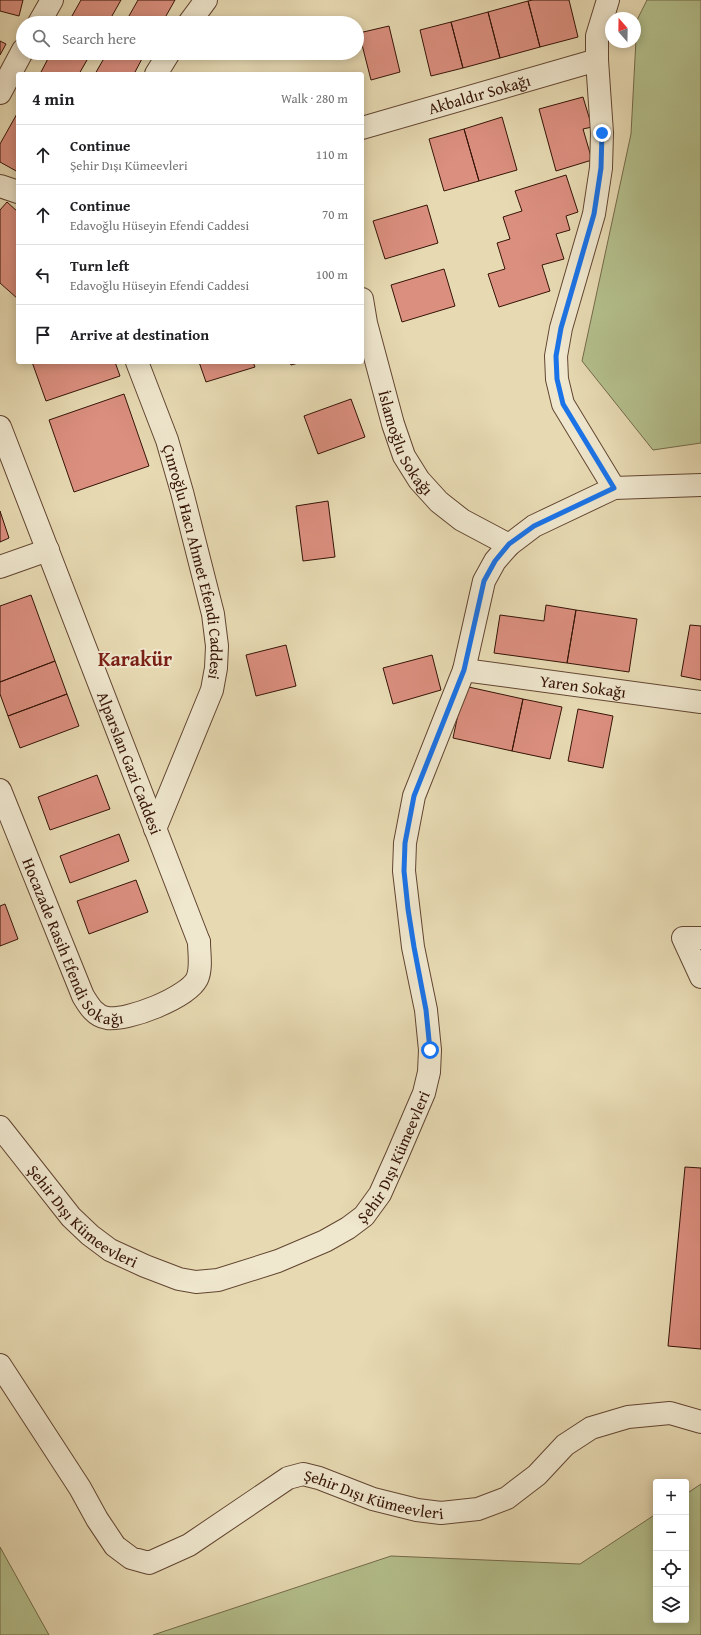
<!DOCTYPE html>
<html lang="en">
<head>
<meta charset="utf-8">
<style>
	:root { --surface:#fff; --page:#f2f2f2; --text:#202124; --muted:#757577; --line:#e0e0e0 }
	body { margin:0; font-family:"Gentium Book Plus",serif; background:var(--page); color:var(--text) }
	.controls { position:absolute; right:12px; bottom:12px; display:grid; overflow:hidden; border-radius:4px; box-shadow:0 2px 10px #0003 }
	.controls button { width:36px; height:36px; display:grid; place-items:center; padding:0; border:0; border-bottom:1px solid var(--line); background:var(--surface); color:var(--text); font:20px sans-serif }
	.compass { position:absolute; left:605px; top:12px; width:36px; height:36px; border-radius:50%; background:var(--surface); box-shadow:0 2px 10px #0003; rotate:340deg }
	.stop { position:absolute; width:12px; height:12px; margin:-9px; border:3px solid #1a73e8; border-radius:50%; background:#fff }
	.stop.end { background:#1a73e8; border-color:#fff; box-shadow:0 1px 4px #0008 }
	.list { margin:0; padding:0; list-style:none }
	h2 { display:flex; justify-content:space-between; align-items:center; height:52px; margin:0; padding:0 16px; font-size:17px }
	h2 small { font-size:13px; font-weight:400; color:var(--muted) }
	.list li { display:grid; grid-template-columns:26px 1fr auto; gap:12px; align-items:center; box-sizing:border-box; height:60px; padding:0 16px; border-top:1px solid var(--line) }
	.list b { display:block; font-size:15px; white-space:nowrap }
	.list p { margin:0; font-size:13px; white-space:nowrap; color:var(--muted) }
	.list em { font-size:13px; font-style:normal; color:var(--muted) }
	.icon { flex:none; width:22px; height:22px; fill:none; stroke:currentColor; stroke-width:2; stroke-linecap:round; stroke-linejoin:round }
	.map { position:relative; flex:none; width:701px; height:1635px; overflow:hidden }
	.search { position:absolute; background:var(--surface); box-shadow:0 2px 10px #0003; left:16px; top:16px; width:348px; height:44px; display:flex; align-items:center; gap:10px; box-sizing:border-box; padding:0 14px; border-radius:22px; color:var(--muted); font-size:15px }
	.panel { position:absolute; background:var(--surface); box-shadow:0 2px 10px #0003; left:16px; top:72px; width:348px; height:292px; border-radius:4px }
	.map>svg:first-child { display:block }
</style>
</head>
<body>
<div class="map">
<svg width="701" height="1635" viewBox="0 0 701 1635">
	<rect width="100%" height="100%" fill="#e7dab3"/>
	<filter id="stains"><feTurbulence type="fractalNoise" baseFrequency=".005" numOctaves="4"/><feColorMatrix values="0 0 0 0 .2 0 0 0 0 .09 0 0 0 0 .02 0 0 0 .5 -.17"/></filter>
	<radialGradient id="worn" r=".72"><stop offset=".6" stop-color="#630" stop-opacity="0"/><stop offset="1" stop-color="#630" stop-opacity=".3"/></radialGradient>
	<path fill="#b4c08d" stroke="#746a4a" d="M647,0H701V443L653,450L582,361L631,134L637,20Z
		M701,1484V1635H153L391,1556L580,1564L656,1514V1620H686V1494Z
		M0,1547L49,1635H0Z"/>
	<path fill="#db8f7f" stroke="#351306" d="M0,0H23L19,16L0,11Z
		M81,0H121L108,23H68Z
		M138,0H175L162,23H125Z
		M533,0H569L578,37L540,47L528,1Z
		M528,1L540,47L500,58L488,12Z
		M488,12L500,58L463,68L451,22Z
		M451,22L463,68L431,76L420,30Z
		M389,26L400,72L371,80L359,33Z
		M0,41L6,44L0,55Z
		M51,53H91L79,74H40Z
		M107,53H145L134,74H95Z
		M583,97L592,127L583,129L592,160L556,171L539,109Z
		M18,112V172L0,162V144Z
		M502,117L517,170L479,181L464,129Z
		M464,129L479,181L444,191L429,139Z
		M566,175L578,212L566,216L570,230L556,234L564,259L542,265L550,291L499,307L488,274L505,269L497,243L510,239L503,217L522,211L515,191Z
		M7,202L18,212V299L0,283V210Z
		M427,205L438,243L385,259L373,221Z
		M444,269L455,306L402,322L391,285Z
		M32,362H115L120,376L46,401Z
		M199,362H253L255,367L206,382Z
		M290,362H302L291,365Z
		M124,394L149,466L74,492L49,420Z
		M351,399L365,437L318,454L304,416Z
		M328,501L335,557L303,561L296,506Z
		M0,511L9,538L0,542Z
		M31,595L55,661L0,682V606Z
		M546,605L576,610L567,663L494,653L500,615L544,621Z
		M576,610L637,619L629,672L567,663Z
		M690,625L701,626V680L681,676Z
		M286,645L296,686L256,696L246,655Z
		M432,655L441,690L393,704L383,668Z
		M55,661L67,694L8,716L0,694V682Z
		M464,686L523,699L512,751L453,738Z
		M67,694L79,726L20,748L8,716Z
		M523,699L562,707L550,759L512,751Z
		M578,709L613,716L603,768L568,761Z
		M97,775L110,809L50,830L38,797Z
		M119,834L129,861L70,883L60,856Z
		M136,880L148,912L89,934L77,901Z
		M5,904L18,939L0,946V906Z
		M685,1167L701,1168V1349L668,1346Z"/>
	<g fill="none" stroke-linecap="round" stroke-linejoin="round">
		<g stroke="#624531" stroke-width="24">
			<g id="minor">
				<path id="s1" d="M362,128L597,60"/>
				<path d="M0,186L18,192"/>
				<path id="s2" d="M362,299L366,323L393,424L404,456L419,480L439,502L462,520L509,545"/>
				<path d="M614,488L701,485"/>
				<path id="s3" d="M0,790L83,996C89,1006 95,1016 107,1018C128,1021 187,998 197,979C202,968 199,953 199,942"/>
				<path d="M701,938H683L701,977"/>
				<path id="s4" d="M0,1127L71,1217L90,1235L110,1250L145,1266L179,1279L196,1282L218,1280L278,1261L325,1241L348,1228L364,1216L380,1194L397,1156L424,1093L429,1072L430,1050L426,1010L413,947L404,871L405,843L414,796L464,670L701,702"/>
				<path id="s5" d="M0,1365L80,1488L97,1519L115,1546L131,1558L149,1563L189,1545L288,1478L303,1474L319,1478L373,1499L417,1510L441,1513L478,1509L507,1498L537,1475L565,1445L591,1428L628,1417L670,1413L701,1422"/>
			</g>
		</g>
		<g stroke="#624531" stroke-width="24">
			<g id="tertiary">
				<path d="M39,23L52,0"/>
				<path d="M189,23L206,0"/>
				<path d="M156,74L169,53"/>
				<path d="M0,93L23,50"/>
				<path id="s6" d="M137,362L167,440L182,492L213,614L217,646L216,668L212,690L155,829"/>
				<path id="s7" d="M0,427L199,942"/>
				<path d="M0,567L48,550"/>
				<path d="M464,670L484,581L495,561L509,545L534,526L614,488L563,404L557,379L556,356L561,328L594,214L601,168L602,133L597,60V36L608,0"/>
			</g>
		</g>
		<use href="#minor" stroke="#efe7ce" stroke-width="22"/>
		<use href="#tertiary" stroke="#efe7ce" stroke-width="22"/>
	</g>
	<g fill="none" stroke-linecap="round" stroke-linejoin="round">
		<path stroke="#1a73e8" stroke-width="5" d="M430,1050L426,1010L414,947L408,909L404,871L405,843L414,796L464,670L484,581L495,561L509,544L534,526L614,488L563,404L557,379L556,356L561,328L594,214L601,168L602,133"/>
	</g>
	<g text-anchor="middle" stroke-width="4" stroke-linejoin="round" paint-order="stroke">
		<g font-size="16" fill="#351306" stroke="#efe7ce">
			<text dy="6" stroke="none"><textPath href="#s1" startOffset="122">Akbaldır Sokağı</textPath></text>
			<text dy="6" stroke="none"><textPath href="#s2" startOffset="151">İslamoğlu Sokağı</textPath></text>
			<text dy="6" stroke="none"><textPath href="#s6" startOffset="209">Çınroğlu Hacı Ahmet Efendi Caddesi</textPath></text>
			<text dy="6" stroke="none"><textPath href="#s4" startOffset="1134">Yaren Sokağı</textPath></text>
			<text dy="6" stroke="none"><textPath href="#s7" startOffset="360">Alparslan Gazi Caddesi</textPath></text>
			<text dy="6" stroke="none"><textPath href="#s3" startOffset="173">Hocazade Rasih Efendi Sokağı</textPath></text>
			<text dy="6" stroke="none"><textPath href="#s4" startOffset="507">Şehir Dışı Kümeevleri</textPath></text>
			<text dy="6" stroke="none"><textPath href="#s4" startOffset="123">Şehir Dışı Kümeevleri</textPath></text>
			<text dy="6" stroke="none"><textPath href="#s5" startOffset="506">Şehir Dışı Kümeevleri</textPath></text>
		</g>
		<g font-size="20" font-weight="bold" fill="#7a1f14" stroke="#efe7ce">
			<text x="135" y="666">Karakür</text>
		</g>
	</g>
	<rect width="100%" height="100%" filter="url(#stains)"/>
	<rect width="100%" height="100%" fill="url(#worn)"/>
</svg>
<div class="controls">
<button>+</button>
<button>−</button>
<button><svg class="icon" aria-label="locate" viewBox="0 0 24 24"><circle cx="12" cy="12" r="6"/><path d="M12 2v4M12 18v4M2 12h4M18 12h4"/></svg></button>
<button><svg class="icon" aria-label="layers" viewBox="0 0 24 24"><path d="M12 4l9 5-9 5-9-5zM3 14l9 5 9-5"/></svg></button>
</div>
<svg class="compass" viewBox="-18 -18 36 36"><path d="M0-13l5 13h-10z" fill="#e53935"/><path d="M0 13l5-13h-10z" fill="#757577"/></svg>
<div class="stop" style="left:430px;top:1050px"></div>
<div class="stop end" style="left:602px;top:133px"></div>
<div class="search"><svg class="icon" aria-label="search" viewBox="0 0 24 24"><circle cx="10" cy="10" r="6"/><path d="M15 15l6 6"/></svg>Search here</div>
<section class="panel">
<h2>4 min<small>Walk · 280 m</small></h2>
<ul class="list">
<li><svg class="icon" aria-label="ahead" viewBox="0 0 24 24"><path d="M12 20V5M6 11l6-6 6 6"/></svg><div><b>Continue</b><p>Şehir Dışı Kümeevleri</p></div><em>110 m</em></li>
<li><svg class="icon" aria-label="ahead" viewBox="0 0 24 24"><path d="M12 20V5M6 11l6-6 6 6"/></svg><div><b>Continue</b><p>Edavoğlu Hüseyin Efendi Caddesi</p></div><em>70 m</em></li>
<li><svg class="icon" aria-label="left" viewBox="0 0 24 24"><path d="M17 20v-9H6M10 6l-5 5 5 5"/></svg><div><b>Turn left</b><p>Edavoğlu Hüseyin Efendi Caddesi</p></div><em>100 m</em></li>
<li><svg class="icon" aria-label="arrive" viewBox="0 0 24 24"><path d="M6 21V4h12l-3 4 3 4H6"/></svg><div><b>Arrive at destination</b></div></li>
</ul>
</section>
</div>
</body>
</html>
